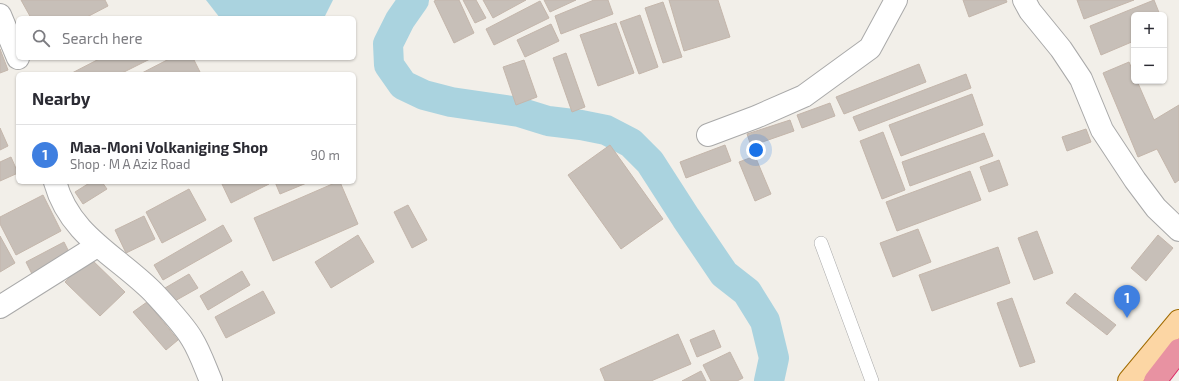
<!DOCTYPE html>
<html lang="en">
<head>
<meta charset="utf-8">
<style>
	:root { --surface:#fff; --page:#f2f2f3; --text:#2b2b33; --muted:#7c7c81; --line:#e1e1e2; --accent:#b45309 }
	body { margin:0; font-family:"Exo 2",sans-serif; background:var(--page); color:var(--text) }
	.controls { position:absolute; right:12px; top:12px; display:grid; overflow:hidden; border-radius:6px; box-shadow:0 1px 3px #0004 }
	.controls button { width:36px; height:36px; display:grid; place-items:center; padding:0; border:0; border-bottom:1px solid var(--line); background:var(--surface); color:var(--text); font:20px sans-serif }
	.you { position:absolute; left:756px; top:150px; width:14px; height:14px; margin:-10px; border:3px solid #fff; border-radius:50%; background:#1a73e8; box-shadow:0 0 0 6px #1a73e833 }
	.badge { display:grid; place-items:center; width:26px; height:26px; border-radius:50%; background:var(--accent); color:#fff; font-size:13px; font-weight:700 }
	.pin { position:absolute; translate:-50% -33px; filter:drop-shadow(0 1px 2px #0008) }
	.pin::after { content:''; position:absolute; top:21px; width:14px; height:12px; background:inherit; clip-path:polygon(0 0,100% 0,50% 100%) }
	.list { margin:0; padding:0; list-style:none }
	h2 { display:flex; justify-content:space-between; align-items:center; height:52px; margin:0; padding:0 16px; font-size:17px }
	h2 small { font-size:13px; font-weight:400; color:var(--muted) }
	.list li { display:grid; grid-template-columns:26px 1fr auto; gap:12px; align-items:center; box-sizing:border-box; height:60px; padding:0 16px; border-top:1px solid var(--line) }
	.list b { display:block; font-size:15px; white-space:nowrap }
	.list p { margin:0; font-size:13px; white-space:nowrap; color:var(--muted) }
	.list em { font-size:13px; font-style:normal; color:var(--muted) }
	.icon { flex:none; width:22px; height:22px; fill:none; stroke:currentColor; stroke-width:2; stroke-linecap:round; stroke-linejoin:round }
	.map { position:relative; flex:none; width:1179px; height:381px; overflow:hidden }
	.search { position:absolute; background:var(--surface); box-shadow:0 1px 3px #0004; left:16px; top:16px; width:340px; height:44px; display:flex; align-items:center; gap:10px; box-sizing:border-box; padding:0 14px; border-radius:6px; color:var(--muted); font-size:15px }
	.panel { position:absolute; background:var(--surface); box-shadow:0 1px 3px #0004; left:16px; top:72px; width:340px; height:112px; border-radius:6px }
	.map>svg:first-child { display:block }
</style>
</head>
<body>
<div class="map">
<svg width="1179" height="381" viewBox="0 0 1179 381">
	<rect width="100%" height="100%" fill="#f2efe9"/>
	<path fill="#aad3df" d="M206,0H333L324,18H220Z"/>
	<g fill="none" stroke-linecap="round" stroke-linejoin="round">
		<path stroke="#aad3df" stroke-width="30" d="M414,0L400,20L388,44L389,65L403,85L424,95L451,102L519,112L548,121L581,125L606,130L631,143L650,162L686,218L724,274L747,292L765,321L774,358L769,381"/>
	</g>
	<path fill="#c7bfb8" stroke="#c4b6ab" d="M21,0H105L108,6L85,18H31Z
		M437,0H459L474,33L454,43L434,1Z
		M463,0H476L486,18L475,23Z
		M483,0H526L493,18Z
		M544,0H576L550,12Z
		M594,0H608L613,14L561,34L555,16Z
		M669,0H718L730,37L684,51Z
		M963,0H1006L1007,2L969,17Z
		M1077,0H1134L1084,19Z
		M1154,0L1160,15H1134V41L1101,55L1090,26Z
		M540,1L549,18L494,45L486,29Z
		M663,2L682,57L663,63L645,8Z
		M640,15L658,67L639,74L620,22Z
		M616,23L634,73L598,86L580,35Z
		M551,24L559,41L525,57L517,40Z
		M0,49L8,70L0,73Z
		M566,53L585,107L572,112L553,58Z
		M101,58H152L120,74H72V73Z
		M171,58H193L201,74H140Z
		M524,60L537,97L516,105L503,67Z
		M1129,62L1134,74V81H1137L1154,120L1179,105V180L1175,183L1157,149L1138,157L1103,73Z
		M919,64L926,82L844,114L836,97Z
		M966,74L971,88L859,131L853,117Z
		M972,94L983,125L901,156L889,125Z
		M830,103L835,116L802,128L797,115Z
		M790,120L794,131L751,146L747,134Z
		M0,128L8,146L0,150Z
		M1086,129L1091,142L1067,151L1062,137Z
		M883,132L905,190L882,199L860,141Z
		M984,133L993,156L910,186L902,162Z
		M610,145L663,219L621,249L568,175Z
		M725,145L731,161L686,178L680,162Z
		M755,156L771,194L755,201L739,162Z
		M11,157L18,173L0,181V162Z
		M999,160L1008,185L989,192L980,167Z
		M970,171L981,200L897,231L886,202Z
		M91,182H102L107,189L83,204L75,192Z
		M221,182H268L269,184L231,203Z
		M275,182H309L280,194Z
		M337,182H340L358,224L273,261L254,218Z
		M189,189L206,220L162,243L146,212Z
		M43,195L61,231L16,255L0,224V217Z
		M408,205L427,240L412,248L394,212Z
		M144,216L155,239L126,253L115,230Z
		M223,225L232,241L163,280L154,265Z
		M918,229L931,262L893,277L880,243Z
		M1037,231L1053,273L1034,280L1018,238Z
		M358,235L374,262L331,288L315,262Z
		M1158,235L1173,248L1146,281L1131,268Z
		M0,236L15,263L0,272Z
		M64,242L71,256L33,276L26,262Z
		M998,247L1010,283L932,311L919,275Z
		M89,257L125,292L100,316L65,282Z
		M242,271L250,285L208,310L200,296Z
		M189,274L198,288L173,302L165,288Z
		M263,291L275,313L226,338L215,317Z
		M1075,293L1116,325L1107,335L1066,303Z
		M1012,298L1035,362L1020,367L997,303Z
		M147,302L178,340L166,350L133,312Z
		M714,330L721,347L697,357L690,340Z
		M678,334L691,364L651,381H605L600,369Z
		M730,352L743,378L737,381H711L703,365Z
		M701,371L706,381H682Z"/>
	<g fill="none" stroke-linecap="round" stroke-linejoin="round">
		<g stroke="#a9a9a9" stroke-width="14">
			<path id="lane" d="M821,243L872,381"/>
		</g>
		<g stroke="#a9a9a9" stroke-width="24">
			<path id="street" d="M1024,0L1030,11L1061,49L1081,79L1102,130L1135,180L1156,208L1179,230
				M0,15L18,58
				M708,135L756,117L804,96L870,48L896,0
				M55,182C70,236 116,255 153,292C164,304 184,325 192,339C200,352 205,367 211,381
				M0,307L97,246"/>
		</g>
		<g stroke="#a06b00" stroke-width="24">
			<path id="primary" d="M1129,381L1179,321"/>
		</g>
		<g stroke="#dc2a67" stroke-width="24">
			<path id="highway" d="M1155,381L1179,350"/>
		</g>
		<use href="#lane" stroke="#fff" stroke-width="13"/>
		<use href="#street" stroke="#fff" stroke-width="22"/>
		<use href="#primary" stroke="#fcd6a4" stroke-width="22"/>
		<use href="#highway" stroke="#e892a2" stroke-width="22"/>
	</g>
</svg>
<div class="controls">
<button>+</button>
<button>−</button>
</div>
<div class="you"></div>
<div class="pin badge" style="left:1127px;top:318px;background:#3f7fe0">1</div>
<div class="search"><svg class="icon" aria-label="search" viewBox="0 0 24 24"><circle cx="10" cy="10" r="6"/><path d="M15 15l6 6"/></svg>Search here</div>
<section class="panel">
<h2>Nearby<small></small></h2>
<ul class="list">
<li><span class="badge" style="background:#3f7fe0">1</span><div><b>Maa-Moni Volkaniging Shop</b><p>Shop · M A Aziz Road</p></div><em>90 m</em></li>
</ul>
</section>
</div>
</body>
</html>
